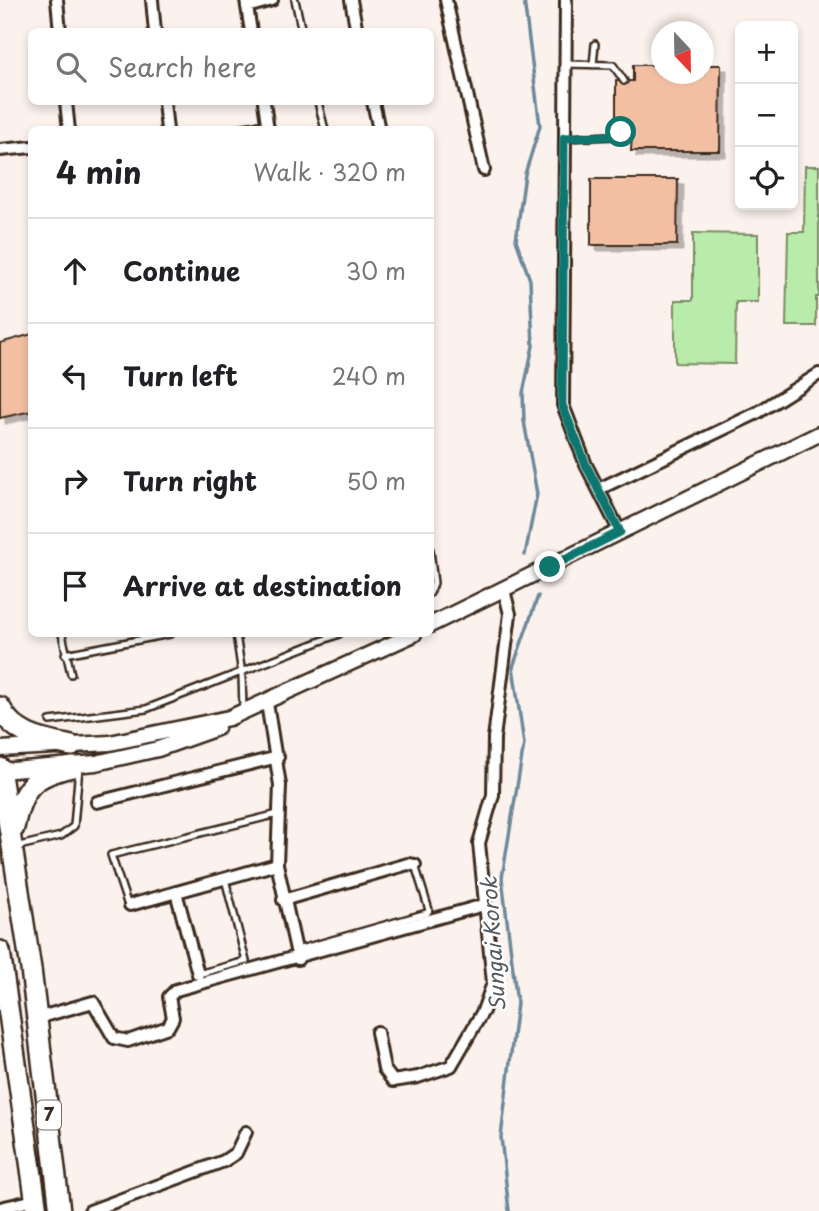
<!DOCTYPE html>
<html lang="en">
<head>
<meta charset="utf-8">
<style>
	:root { --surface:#fff; --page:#f6f6f6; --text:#202124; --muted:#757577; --line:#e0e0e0 }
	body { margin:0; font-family:"Playpen Sans",sans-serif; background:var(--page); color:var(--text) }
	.controls { position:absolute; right:21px; top:21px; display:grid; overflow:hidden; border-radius:10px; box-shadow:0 4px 10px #0003 }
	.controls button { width:63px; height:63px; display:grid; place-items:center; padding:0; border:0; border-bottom:2px solid var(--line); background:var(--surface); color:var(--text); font:35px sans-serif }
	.compass { position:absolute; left:651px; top:21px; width:63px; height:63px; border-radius:50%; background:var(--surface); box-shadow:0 4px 10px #0003; rotate:158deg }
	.stop { position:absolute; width:21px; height:21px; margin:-16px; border:5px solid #0f766e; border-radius:50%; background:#fff }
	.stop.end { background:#0f766e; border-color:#fff; box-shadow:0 2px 7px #0008 }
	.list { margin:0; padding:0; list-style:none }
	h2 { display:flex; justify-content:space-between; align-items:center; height:91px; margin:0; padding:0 28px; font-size:30px }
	h2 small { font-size:23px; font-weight:400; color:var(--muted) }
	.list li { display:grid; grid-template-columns:46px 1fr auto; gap:21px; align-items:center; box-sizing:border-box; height:105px; padding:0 28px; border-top:2px solid var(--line) }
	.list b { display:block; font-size:26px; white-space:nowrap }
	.list em { font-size:23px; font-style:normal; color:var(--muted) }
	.icon { flex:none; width:38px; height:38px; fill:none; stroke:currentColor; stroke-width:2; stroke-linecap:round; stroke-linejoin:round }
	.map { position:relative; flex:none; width:819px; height:1211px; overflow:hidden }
	.search { position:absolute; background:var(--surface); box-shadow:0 4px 10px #0003; left:28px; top:28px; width:406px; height:77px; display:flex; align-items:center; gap:18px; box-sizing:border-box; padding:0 24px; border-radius:10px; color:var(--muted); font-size:26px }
	.panel { position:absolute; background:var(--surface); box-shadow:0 4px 10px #0003; left:28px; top:126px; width:406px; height:511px; border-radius:10px }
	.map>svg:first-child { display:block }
</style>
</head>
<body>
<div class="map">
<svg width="819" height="1211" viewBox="0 0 819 1211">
	<defs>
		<filter id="shadow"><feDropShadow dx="5.5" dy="5.5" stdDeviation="0" flood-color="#0004"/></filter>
	</defs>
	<rect width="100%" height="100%" fill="#fcf2ed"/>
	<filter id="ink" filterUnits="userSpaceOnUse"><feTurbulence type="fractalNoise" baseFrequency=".0143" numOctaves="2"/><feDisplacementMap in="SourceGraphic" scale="14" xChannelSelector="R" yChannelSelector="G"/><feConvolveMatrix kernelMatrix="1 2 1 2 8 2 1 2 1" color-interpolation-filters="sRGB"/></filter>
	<g filter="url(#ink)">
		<path fill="#b9ebab" stroke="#7a8a64" stroke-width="2" d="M805,166H819V297H816V326H786L788,232H804Z
			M693,233L758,234V302H736L735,364L675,363V300H693Z"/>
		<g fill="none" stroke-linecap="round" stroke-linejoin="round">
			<path stroke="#6c889a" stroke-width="3.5" d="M524,0L540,126L525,174L516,240L530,280L533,346L523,393L524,421L537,494L525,555
				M509,1211L501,1137L517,1003L502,878L524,744L513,667L538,596"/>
		</g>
		<path fill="#f2bfa3" stroke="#3b2a1e" stroke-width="2" filter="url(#shadow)" d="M633,65H662V74H704V65H721L720,151H631L632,132H616V81H633Z
			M591,179H678L677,245H591Z
			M32,334V411L0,418V343Z"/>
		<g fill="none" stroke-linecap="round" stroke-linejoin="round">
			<g stroke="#3b2a1e" stroke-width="10">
				<path id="lane" d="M295,0L302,32
					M564,64L613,65L624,81
					M593,65L595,44
					M318,102L325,130
					M566,138L613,136L621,132
					M430,550L434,583L430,593
					M62,634L71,674
					M236,634L242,674L243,710
					M65,654L170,634
					M50,721L146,709L339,634
					M15,847L61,836L74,826L79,767
					M130,905L127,903L111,855L278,814
					M297,950L427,913L429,910L415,865
					M198,974L246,961L225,879"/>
			</g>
			<g stroke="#3b2a1e" stroke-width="16">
				<path id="street" d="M57,0L60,32
					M152,0L155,32
					M246,0L251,32
					M351,0L357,32
					M446,0L484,170
					M566,0L563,405L586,465L620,532
					M247,7L272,0
					M66,102L69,130
					M164,102L167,130
					M264,102L268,130
					M373,102L379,130
					M243,130L268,127
					M0,150L32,147
					M599,489L757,413L819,374
					M267,703L280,785L277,864L298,959
					M97,802L278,757
					M176,892L198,974
					M283,900L408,864L415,865
					M130,905L277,864
					M37,1018L93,1002L114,1038L128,1041L168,1027L173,1018L169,997L176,990L484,905
					M377,1032L384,1069L393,1081L418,1077L451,1066L483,1011L493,983L479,843L493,795L494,738L510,614L504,590
					M0,1208L35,1200
					M90,1211L224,1161L236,1153L246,1132"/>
			</g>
			<g stroke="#3b2a1e" stroke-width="19">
				<path id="secondary" d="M430,625L819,434
					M0,749L110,743L229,718L414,634
					M0,771L96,763L158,749L217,728"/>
			</g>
			<g stroke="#3b2a1e" stroke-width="24">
				<path id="highway" d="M0,707C14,736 43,740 72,746
					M0,768L31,969L60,1211
					M14,828C22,787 32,776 72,767
					M0,951L37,1211"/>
			</g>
			<use href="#lane" stroke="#fff" stroke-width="5"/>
			<use href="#street" stroke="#fff" stroke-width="10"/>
			<use href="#secondary" stroke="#fff" stroke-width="14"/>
			<use href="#highway" stroke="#fff" stroke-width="19"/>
		</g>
	</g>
	<g fill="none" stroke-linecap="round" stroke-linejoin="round" filter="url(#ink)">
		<path stroke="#0f766e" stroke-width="9" d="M550,567L620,532L586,465L562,405L564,138L613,136L621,132"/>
	</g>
	<g text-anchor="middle" stroke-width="5" stroke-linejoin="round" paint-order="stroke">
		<rect fill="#fff" stroke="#766a62" stroke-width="2" x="37" y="1100.5" width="24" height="29" rx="5"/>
		<g font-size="18" font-weight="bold" fill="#3b2a1e">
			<text x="49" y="1121">7</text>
		</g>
		<g font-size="21" font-style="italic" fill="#53595c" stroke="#fff">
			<text transform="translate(494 944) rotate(-94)" y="7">Sungai Korok</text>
		</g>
	</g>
</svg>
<div class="controls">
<button>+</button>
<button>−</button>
<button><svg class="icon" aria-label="locate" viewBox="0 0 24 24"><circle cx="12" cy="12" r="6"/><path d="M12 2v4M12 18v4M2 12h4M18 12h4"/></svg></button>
</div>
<svg class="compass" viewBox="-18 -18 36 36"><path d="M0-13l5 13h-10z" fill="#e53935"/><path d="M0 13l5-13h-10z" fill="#757577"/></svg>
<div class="stop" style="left:621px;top:132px"></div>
<div class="stop end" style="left:550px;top:567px"></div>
<div class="search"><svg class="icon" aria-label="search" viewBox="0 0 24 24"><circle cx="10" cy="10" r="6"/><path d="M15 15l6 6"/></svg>Search here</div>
<section class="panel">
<h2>4 min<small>Walk · 320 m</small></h2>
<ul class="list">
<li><svg class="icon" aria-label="ahead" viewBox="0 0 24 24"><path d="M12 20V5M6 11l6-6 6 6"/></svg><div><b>Continue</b></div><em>30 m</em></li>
<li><svg class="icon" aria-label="left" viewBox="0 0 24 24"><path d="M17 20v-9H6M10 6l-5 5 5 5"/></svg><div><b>Turn left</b></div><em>240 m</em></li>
<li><svg class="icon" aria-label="right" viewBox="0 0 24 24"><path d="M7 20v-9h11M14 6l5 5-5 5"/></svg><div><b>Turn right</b></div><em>50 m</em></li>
<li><svg class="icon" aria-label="arrive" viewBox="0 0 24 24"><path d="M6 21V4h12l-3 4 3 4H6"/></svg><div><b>Arrive at destination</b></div></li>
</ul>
</section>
</div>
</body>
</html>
